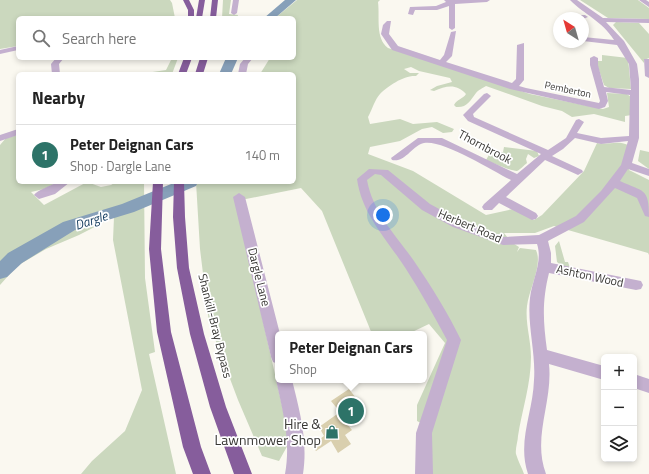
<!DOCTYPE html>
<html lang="en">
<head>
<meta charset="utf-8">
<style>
	:root { --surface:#fff; --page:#f2f2f2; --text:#222; --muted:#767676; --line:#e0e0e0; --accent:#2d7368 }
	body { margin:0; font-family:"Titillium Web",sans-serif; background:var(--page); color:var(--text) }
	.controls { position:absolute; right:12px; bottom:12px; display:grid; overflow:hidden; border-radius:6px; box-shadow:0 2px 6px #0003 }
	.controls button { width:36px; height:36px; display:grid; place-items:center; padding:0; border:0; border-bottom:1px solid var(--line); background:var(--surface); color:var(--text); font:20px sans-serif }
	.compass { position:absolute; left:553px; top:12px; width:36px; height:36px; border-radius:50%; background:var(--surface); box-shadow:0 2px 6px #0003; rotate:323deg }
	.you { position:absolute; left:383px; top:215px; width:14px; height:14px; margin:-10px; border:3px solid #fff; border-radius:50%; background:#1a73e8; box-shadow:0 0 0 6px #1a73e833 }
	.badge { display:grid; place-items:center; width:26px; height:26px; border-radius:50%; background:var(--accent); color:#fff; font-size:13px; font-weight:700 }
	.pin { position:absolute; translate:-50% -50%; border:2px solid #fff; box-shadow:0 1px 4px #0006 }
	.popup { position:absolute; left:275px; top:331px; width:152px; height:52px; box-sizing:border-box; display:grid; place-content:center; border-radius:6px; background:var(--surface); filter:drop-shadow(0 1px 3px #0005); font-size:13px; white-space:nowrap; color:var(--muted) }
	.popup b { font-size:15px; color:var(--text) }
	.popup::after { content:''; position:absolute; left:50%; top:100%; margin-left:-8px; border:8px solid transparent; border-top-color:var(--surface) }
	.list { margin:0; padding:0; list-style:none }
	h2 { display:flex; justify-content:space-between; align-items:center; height:52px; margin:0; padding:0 16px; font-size:17px }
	h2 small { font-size:13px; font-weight:400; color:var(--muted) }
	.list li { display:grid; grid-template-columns:26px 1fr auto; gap:12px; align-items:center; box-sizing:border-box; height:60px; padding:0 16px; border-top:1px solid var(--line) }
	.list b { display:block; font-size:15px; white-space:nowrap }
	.list p { margin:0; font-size:13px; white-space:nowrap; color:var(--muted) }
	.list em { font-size:13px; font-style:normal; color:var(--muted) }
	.icon { flex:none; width:22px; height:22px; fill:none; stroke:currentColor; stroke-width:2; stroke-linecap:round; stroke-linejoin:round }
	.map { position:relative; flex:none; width:649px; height:474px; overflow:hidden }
	.search { position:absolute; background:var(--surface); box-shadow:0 2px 6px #0003; left:16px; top:16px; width:280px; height:44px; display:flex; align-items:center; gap:10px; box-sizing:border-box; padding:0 14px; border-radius:6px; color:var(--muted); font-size:15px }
	.panel { position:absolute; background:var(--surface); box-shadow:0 2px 6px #0003; left:16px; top:72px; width:280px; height:112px; border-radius:6px }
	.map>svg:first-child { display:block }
</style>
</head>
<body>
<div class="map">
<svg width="649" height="474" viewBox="0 0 649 474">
	<rect width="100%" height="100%" fill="#faf8f0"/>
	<path fill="#cbd8be" d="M0,0H170L172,3L175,18H18V46L0,49Z
		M223,0H231L229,14L238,15L237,18H222Z
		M297,0H380L378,2C380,18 375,38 388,48L530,94L603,109L609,107L607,93L627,94L631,97L632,115L625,116V122L594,114L572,117L562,111L542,106L486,86C483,88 478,90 476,93C470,101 467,108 456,107L454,105C457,99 463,99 466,94C456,83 446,86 434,91L430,90L437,86L452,82L450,78L419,71L411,67L404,69L410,73H419L416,76C404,75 388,86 380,94C375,99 372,110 368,117L370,124L400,119L413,124L437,122L454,129L452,132L443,133L432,127L422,129L400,141L370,147L368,154L413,171L486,215L513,209L534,220L542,215L584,171L597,143C608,145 618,140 628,145L631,160L629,170L649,180V255L648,253L554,226L535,233H504L511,242L519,247L517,252L520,248L536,250C543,265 529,289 527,306C525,323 531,340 531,357C531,384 522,410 518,436C518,441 515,449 516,454C518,461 522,468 524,474H430L431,428L417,421V405L445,343L429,324L408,334H372L322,211L301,188L236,201L290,441L279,461L262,456L238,400L209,323L200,249L196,182H294V74H260L270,58H294V18H275Z
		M580,0H638L649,8V19L608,18Z
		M616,22L639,23L649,34V58L644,60V63L613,25Z
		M602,55L628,58L631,89L609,88L604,85L596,61H602Z
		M172,58H178L172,74H139L166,70Z
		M18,135V182H58L44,189L31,192L44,205L87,182L101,187L111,185L116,182H144L145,278L155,352L149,354L176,474H81L92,461L125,431L142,390L113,240L114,217L79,235L46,249L17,266L0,285V145L6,138Z
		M504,147L537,151L539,156L534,158L528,154L526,159L527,163C524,165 520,170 517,171C514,172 490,162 486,160L490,153L503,152Z
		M640,150L649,152V169L638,161Z
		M559,241L565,262H568L570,268L562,266L557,262L555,246Z"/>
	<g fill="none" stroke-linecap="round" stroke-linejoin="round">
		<path fill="#87a0b9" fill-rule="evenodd" d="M285,0H296L275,18H264Z
			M226,58H238L231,74H219Z
			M176,182H198L196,186L134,212L75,230L22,263L7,277L0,279V261L8,253L63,222L122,204Z"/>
	</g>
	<path fill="#d9cfae" d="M349,389L365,410L346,423L352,430L345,435L351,444L338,453L331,441L316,451L312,445L324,436L319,427L340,412L331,401Z"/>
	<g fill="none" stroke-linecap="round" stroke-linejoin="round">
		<path fill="#c4b0cf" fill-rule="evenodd" d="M233,0H239L237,13L234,15L231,13Z
			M444,0H490L487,2L455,4V28L452,30L449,28V6L437,10H415L413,15L408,14L410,7L436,6L446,2Z
			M570,0H577L603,18L649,19V23L606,22L624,41L637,64L639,79V138L632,163L649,169V176L628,169L620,181C644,192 649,188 649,217L645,216L637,198L615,188L584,222L548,241L551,253V263L641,281L643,285L641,289L636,290L549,273C542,301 543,321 547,350L604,366V380L549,364C553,402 532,437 546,474H528C517,441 533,413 534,380C536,353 527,325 530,298C532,280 543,262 537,244L503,245L453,227L422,210L381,175L375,174L367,180C373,213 396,235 414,261C431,286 448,313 461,340L432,433L433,474H415L416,433L447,340C434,316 421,292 406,269C387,239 362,215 357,179L369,169L388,170L430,204L461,221L504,237L539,235L576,216L601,191L621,165L628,141L601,144L575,138L563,149L552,156L582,170L583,172L578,175L545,160L544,161L506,197L536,213L538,216L536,219L532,220L499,203L492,210H484L482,207L484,204L511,180C493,171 442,139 424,143C413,145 405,163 392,160L391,158L418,138H442L517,174L541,154L468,121L463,115L484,94L487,93L491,96L473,114L474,117L548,150L566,138L576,120L579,119L584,122L577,133L601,138L629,136L630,95L606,92L608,101L605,107L599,109L510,89L392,50L381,34L383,25L387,21H391L389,34L398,46L440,60L444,55L451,32L456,31L452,56L446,62L512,83L516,79L517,45L524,43V80L519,86L526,88L599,103L600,101L590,65V58L594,56L598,58V65L604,87L631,90L629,64L617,45L583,41V37L614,40C602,21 585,15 570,0Z
			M639,0H646L649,2V7Z
			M563,16L585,15L588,17L583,19L560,18Z
			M18,46V50L0,54V50Z
			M56,58H64L59,64L60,74H52L51,64Z
			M245,58H253L248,64L246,74H238L240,64Z
			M644,59H649V78L645,76Z
			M18,129V135L0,141V135Z
			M57,182H70L55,194L39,199L34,195C37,190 51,186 57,182Z
			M239,193L245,197L280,334H278V364L273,362L271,357L233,197Z
			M634,374L649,379V393L634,388Z
			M278,376V380H292C300,412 308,441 303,474H285C291,441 283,412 276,380Z"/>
		<path fill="#865d9c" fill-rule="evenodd" d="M183,0H189L194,10V18H188V10Z
			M199,0H205L202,18H196Z
			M212,0H218L216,18H210Z
			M184,58H192L186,74H178Z
			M200,58H208L203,74H195Z
			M153,182H163L161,249L171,332L201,447L211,474H193L183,447L157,332L149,249Z
			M174,182H184L185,217L189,268L204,334L226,407L252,474H234L210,407L190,334L177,268L173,217Z"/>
	</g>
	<defs>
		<g id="shop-bare" transform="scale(1.08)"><path d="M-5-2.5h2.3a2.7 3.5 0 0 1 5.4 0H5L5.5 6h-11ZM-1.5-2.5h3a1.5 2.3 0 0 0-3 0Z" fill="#2d7368" stroke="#fff" stroke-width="2.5" paint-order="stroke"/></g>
	</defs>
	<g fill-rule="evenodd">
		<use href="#shop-bare" x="332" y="432"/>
	</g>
	<g text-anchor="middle" stroke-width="3.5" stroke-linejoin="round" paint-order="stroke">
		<g font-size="10" fill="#393835" stroke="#fff">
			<text transform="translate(568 89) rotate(12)" y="4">Pemberton</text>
		</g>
		<g font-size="12" fill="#393835" stroke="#fff">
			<text transform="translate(485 147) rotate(28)" y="4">Thornbrook</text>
			<text transform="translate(470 226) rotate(23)" y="4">Herbert Road</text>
			<text transform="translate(590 276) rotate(12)" y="4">Ashton Wood</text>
			<text transform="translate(259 277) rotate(76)" y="4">Dargle Lane</text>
			<text transform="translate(215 326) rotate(76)" y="4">Shankill-Bray Bypass</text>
		</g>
		<g font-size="13" font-style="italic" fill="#123a5d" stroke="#fff">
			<text transform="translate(91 220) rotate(-18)" y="5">Dargle</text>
		</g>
		<g font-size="14" fill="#393835" stroke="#fff" text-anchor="end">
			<text x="321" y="429">Hire &amp;<tspan x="321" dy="16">Lawnmower Shop</tspan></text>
		</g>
	</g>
</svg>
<div class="controls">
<button>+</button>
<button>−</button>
<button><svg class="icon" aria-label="layers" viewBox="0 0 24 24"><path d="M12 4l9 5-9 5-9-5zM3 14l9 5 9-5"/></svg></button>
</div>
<svg class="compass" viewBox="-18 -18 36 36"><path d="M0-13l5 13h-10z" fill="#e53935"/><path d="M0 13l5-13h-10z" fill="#767676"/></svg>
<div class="you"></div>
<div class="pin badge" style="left:351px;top:411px">1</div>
<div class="popup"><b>Peter Deignan Cars</b>Shop</div>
<div class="search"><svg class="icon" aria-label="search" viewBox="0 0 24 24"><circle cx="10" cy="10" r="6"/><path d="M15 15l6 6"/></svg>Search here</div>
<section class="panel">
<h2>Nearby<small></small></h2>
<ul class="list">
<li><span class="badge">1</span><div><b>Peter Deignan Cars</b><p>Shop · Dargle Lane</p></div><em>140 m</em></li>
</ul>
</section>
</div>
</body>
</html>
